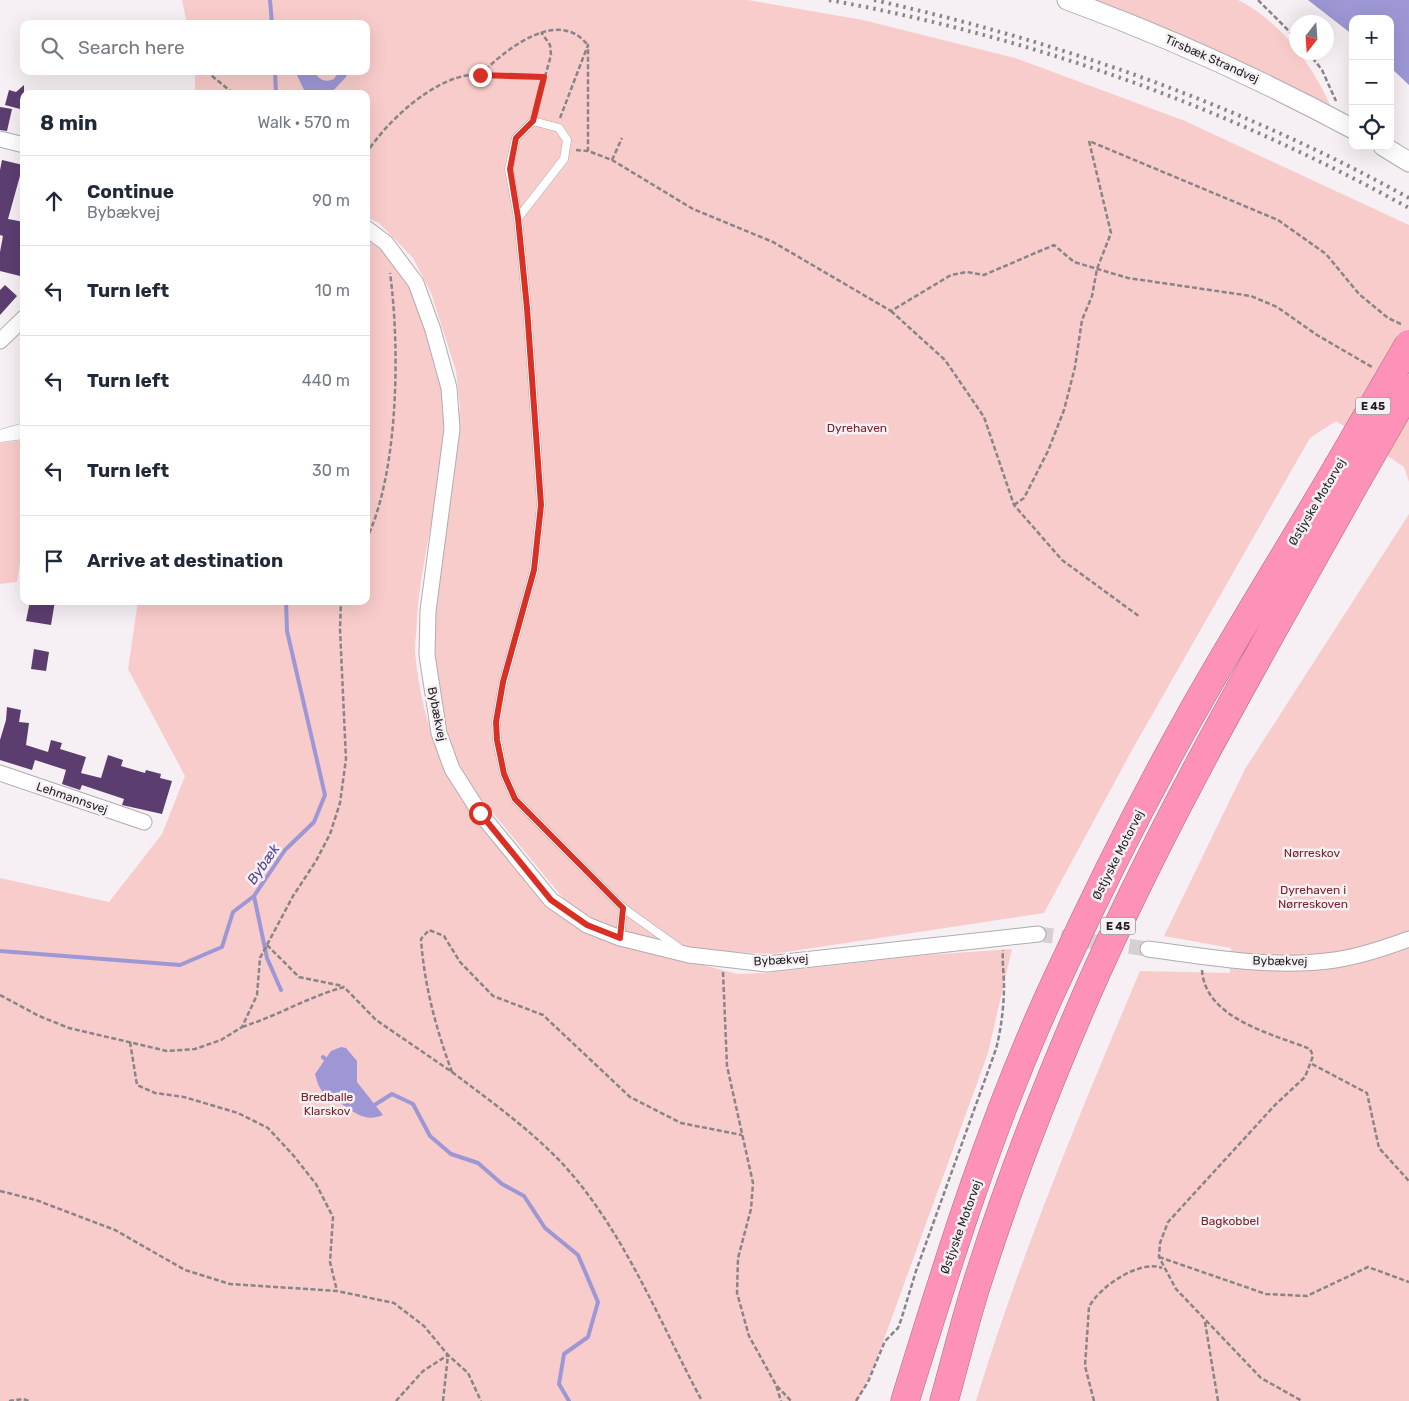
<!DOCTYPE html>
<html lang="en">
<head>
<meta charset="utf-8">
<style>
	:root { --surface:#fff; --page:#f2f2f3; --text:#1f2937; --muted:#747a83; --line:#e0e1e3 }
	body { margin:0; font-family:Rubik,sans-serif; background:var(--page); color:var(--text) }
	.controls { position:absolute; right:15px; top:15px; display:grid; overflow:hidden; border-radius:10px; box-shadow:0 5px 20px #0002 }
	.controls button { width:45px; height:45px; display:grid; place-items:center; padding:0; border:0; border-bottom:1px solid var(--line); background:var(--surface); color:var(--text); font:25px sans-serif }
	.compass { position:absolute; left:1289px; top:15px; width:45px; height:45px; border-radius:50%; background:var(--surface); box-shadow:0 5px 20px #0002; rotate:197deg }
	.stop { position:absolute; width:15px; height:15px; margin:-11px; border:4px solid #d93025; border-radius:50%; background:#fff }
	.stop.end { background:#d93025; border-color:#fff; box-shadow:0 1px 5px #0008 }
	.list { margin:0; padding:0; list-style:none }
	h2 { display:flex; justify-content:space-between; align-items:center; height:65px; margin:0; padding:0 20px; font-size:21px }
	h2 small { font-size:16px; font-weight:400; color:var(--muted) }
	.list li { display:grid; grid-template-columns:32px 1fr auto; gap:15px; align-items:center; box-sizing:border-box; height:90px; padding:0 20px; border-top:1px solid var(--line) }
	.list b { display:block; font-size:19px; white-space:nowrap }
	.list p { margin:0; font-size:16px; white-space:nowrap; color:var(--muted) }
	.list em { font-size:16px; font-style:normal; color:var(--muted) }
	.icon { flex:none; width:28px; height:28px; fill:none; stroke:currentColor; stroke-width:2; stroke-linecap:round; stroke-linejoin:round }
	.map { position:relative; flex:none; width:1409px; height:1401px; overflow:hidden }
	.search { position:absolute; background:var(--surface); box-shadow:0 5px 20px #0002; left:20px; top:20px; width:350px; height:55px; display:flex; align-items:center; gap:12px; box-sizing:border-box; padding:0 18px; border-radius:10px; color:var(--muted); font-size:19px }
	.panel { position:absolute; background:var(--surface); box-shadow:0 5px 20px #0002; left:20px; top:90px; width:350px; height:515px; border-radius:10px }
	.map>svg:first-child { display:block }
</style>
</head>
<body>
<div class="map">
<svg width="1409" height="1401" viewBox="0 0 1409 1401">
	<rect width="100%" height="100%" fill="#f6f0f4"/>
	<path fill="#f8ccca" d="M182,0H748L863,20L1015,58L1185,121L1409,225V482L1404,467L1336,421L1310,438L1132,750L1044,913L773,954L714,951L654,941L597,924L572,909L474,790L453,753L442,712L433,636L434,602L460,408L456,371L431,293L413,258L379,223L366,217V94H195V71H366V24H187Z
		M1088,0H1238C1279,20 1313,65 1331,107Z
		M366,240C394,255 408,283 419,311C429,338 446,393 445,422C443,487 422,551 417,617C417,628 415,639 415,651C418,691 429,734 446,771L549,905L558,914L594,937L738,974L767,973L926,955L1012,949L988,1053L875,1364L858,1401H0V878L109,902L162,834L185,776L128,669L138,601H366Z
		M24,440V554L21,556L17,582L0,584V443Z
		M1409,514V1401H976C1021,1253 1080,1113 1140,971L1230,973L1231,948L1164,936L1245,769Z"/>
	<path fill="#9d98d5" d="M1308,0H1409V85L1390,67V19H1353V35Z
		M295,71H315C318,80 325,83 334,79L339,71H348L346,77L330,94H306Z
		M341,1047L346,1048L357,1061V1082L383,1115C366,1122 357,1114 343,1105C338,1101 330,1099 326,1095C319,1090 317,1081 315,1074L331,1051Z"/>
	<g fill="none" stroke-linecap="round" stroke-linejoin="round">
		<path stroke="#9d98d5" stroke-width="4" d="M270,0L272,24
			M275,71L276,94
			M254,896L267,958L281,990
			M0,951L180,965L222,947L233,912L254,896L285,850L314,822L325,795L287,631L286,601
			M323,1057L325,1059
			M376,1104L392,1094L413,1104L430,1136L451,1154L478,1163L502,1184L524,1196L545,1228L578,1255L598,1302L588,1337L564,1354L559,1384L569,1401"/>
	</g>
	<path fill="#5c3d70" d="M24,85V110L5,105L9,90L16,92Z
		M0,107L12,109L7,131L0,130Z
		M2,160L23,165L8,219L24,222V277L0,271V252L3,236L0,235V170Z
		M5,285L17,296L0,315V290Z
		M30,601H55L51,625L26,621Z
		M34,649L49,652L46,671L31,669Z
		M7,707L21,710L19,722L29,723L26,745L48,752L51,740L62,743L60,749L86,757L81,773L101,778L108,755L123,760L121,766L145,773L146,770L161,774L160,778L172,781L162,814L122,805L124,799L82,785L80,790L62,784L66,770L35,760L32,770L0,760V740L6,720Z"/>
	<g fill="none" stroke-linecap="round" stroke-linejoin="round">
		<path stroke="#d6d0d4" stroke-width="15" stroke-dasharray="15 8" stroke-linecap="butt" d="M1038,934L1148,949"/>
		<g stroke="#b1abaf" stroke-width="9">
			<path id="service" d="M518,218L564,159L567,140L559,128L533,121L516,138L509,169L518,218L527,308L541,505L534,570L503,683L496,722L497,740L504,774L515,799L623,908L679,948
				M0,434L24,427
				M0,438L24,435
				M620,938L623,908"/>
		</g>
		<g stroke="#b1abaf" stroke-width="17">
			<path id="minor" d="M0,139L24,145
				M366,228L386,243L416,283L433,330L449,388L452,429L428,611L427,655L439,733L452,769L480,813L551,900L587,925L620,938L689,955L767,964L1038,934
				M0,341L24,318
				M0,773L144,822
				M1148,949C1209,957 1273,969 1335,960C1361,956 1385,948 1409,939"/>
		</g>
		<g stroke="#b1abaf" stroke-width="21">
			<path id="tertiary" d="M1067,0C1166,36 1260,79 1353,129
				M1383,146L1409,162"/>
		</g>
		<g stroke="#b06982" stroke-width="29">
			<path id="motorway" d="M905,1401C949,1258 994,1113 1058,977C1098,890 1142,802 1189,718C1236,634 1288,552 1337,468
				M944,1401C956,1359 966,1316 980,1274C1010,1180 1046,1088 1085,998C1163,819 1262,650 1357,480"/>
		</g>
		<path stroke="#888487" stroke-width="2.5" stroke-dasharray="5 2.5" stroke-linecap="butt" d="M1258,0L1296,38
			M1308,52L1322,70L1336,101
			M206,71L234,94
			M480,75C500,55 542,19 573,33C579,35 584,41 588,45
			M535,113L551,55L550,45L541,32
			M560,118L588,45V151
			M576,150L588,151L612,160L693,209L773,242L891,311L951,275L967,272L984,275L1054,245L1074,262L1128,278L1251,296L1277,307L1317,335L1372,367
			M366,154C385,123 433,78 471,75C495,74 520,76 544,77
			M612,160L622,138
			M891,311L945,360L984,417L1014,505L1062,560L1140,617
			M1014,505L1024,498L1048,451L1064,410L1075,367L1082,320L1092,296L1097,269L1111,233L1089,141L1278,220L1326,254L1359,294L1388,318L1403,325
			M366,530H371
			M366,540C399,473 400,346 390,273
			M267,945L299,977L343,986
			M1202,970C1205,1019 1273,1034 1310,1049L1313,1056L1305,1077L1275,1105L1168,1222L1160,1243L1159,1257L1176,1289L1261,1378L1302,1401
			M723,972L727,1066L753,1183L751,1209L738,1258L737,1293L749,1336L776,1385L781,1401
			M0,995L39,1016L69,1028L167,1051L195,1049L221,1040L242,1027L257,995L260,958L293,896L316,861L330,834L340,803L346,759L340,629L341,601
			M242,1027C277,1016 308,997 344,987L376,1020L452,1072C436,1029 424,984 421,939L429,930L444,936L460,962L493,996L543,1015L630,1097L681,1123L742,1135
			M130,1042L137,1085L155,1093L184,1097L238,1113L268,1128L293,1155L316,1184L333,1217L330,1262L337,1291
			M1312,1064L1367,1093L1379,1148L1409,1181
			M452,1072C489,1100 527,1127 560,1161C623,1228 659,1321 702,1401
			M0,1191L36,1200L115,1230L185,1270L230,1284L337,1291L394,1303L424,1326L448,1355L468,1373L481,1401
			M1159,1257L1266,1294L1307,1296L1368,1267L1409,1282
			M1205,1322L1218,1401
			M777,1386L791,1401
			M9,1401L23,1399L29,1401
			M396,1401L423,1371L448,1355
			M443,1401L448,1355
			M856,1401L868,1382L885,1341L898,1328L901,1320L916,1271L996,1049C1001,1030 1004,1006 1004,986C1004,974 1002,963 1003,950
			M1094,1401L1085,1366L1089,1307C1099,1287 1140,1259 1162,1268"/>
		<use href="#service" stroke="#fff" stroke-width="8"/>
		<use href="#minor" stroke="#fff" stroke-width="15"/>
		<use href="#tertiary" stroke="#fff" stroke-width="19"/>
		<use href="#motorway" stroke="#fd91b7" stroke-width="28"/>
		<path stroke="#8a8689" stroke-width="4" stroke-dasharray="2.5 5" stroke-linecap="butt" d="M829,0C1033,37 1228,108 1409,208
			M874,0C1061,42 1241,105 1409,198"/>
		<g stroke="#b06982" stroke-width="29" stroke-linecap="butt">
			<path id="motorway-bridge" d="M1337,468L1409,344
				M1357,480L1409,389"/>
		</g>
		<use href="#motorway-bridge" stroke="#fd91b7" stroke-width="28"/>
	</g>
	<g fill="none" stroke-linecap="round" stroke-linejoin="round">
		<path stroke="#d93025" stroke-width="6" d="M480,75L544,77L533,121L516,138L510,169L518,218L527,308L541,505L534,570L503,682L496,722L497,740L504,774L515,799L623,908L620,938L587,925L551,900L480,813"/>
	</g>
	<g text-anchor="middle" stroke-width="5" stroke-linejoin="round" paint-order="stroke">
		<g fill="#f6f0f4" stroke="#605d60" stroke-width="1">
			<rect x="1355.5" y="397.5" width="35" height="17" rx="4"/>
			<rect x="1100.5" y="917.5" width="35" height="17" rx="4"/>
		</g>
		<g font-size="11" font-weight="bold" fill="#201e20">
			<text x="1373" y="410">E 45</text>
			<text x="1118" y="930">E 45</text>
		</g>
		<g font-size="12" fill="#201e20" stroke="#f6f0f4">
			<text transform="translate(1212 59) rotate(24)" y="4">Tirsbæk Strandvej</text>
			<text transform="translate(1317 502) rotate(-59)" y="4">Østjyske Motorvej</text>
			<text transform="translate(437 714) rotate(79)" y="4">Bybækvej</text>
			<text transform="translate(72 798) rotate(19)" y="4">Lehmannsvej</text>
			<text transform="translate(1118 855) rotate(-63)" y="4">Østjyske Motorvej</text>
			<text transform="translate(781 960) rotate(-3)" y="4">Bybækvej</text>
			<text transform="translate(1280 961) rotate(1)" y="4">Bybækvej</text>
			<text transform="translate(961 1227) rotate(-70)" y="4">Østjyske Motorvej</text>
		</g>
		<g font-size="12" fill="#792428" stroke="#f6f0f4">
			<text x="857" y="432">Dyrehaven</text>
			<text x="1312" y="857">Nørreskov</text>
			<text x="1313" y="894">Dyrehaven i<tspan x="1313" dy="14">Nørreskoven</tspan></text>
			<text x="327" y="1101">Bredballe<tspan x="327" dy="14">Klarskov</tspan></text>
			<text x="1230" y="1225">Bagkobbel</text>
		</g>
		<g font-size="14" font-style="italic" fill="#524691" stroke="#f6f0f4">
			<text transform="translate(263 864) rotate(-55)" y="5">Bybæk</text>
		</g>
	</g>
</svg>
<div class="controls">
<button>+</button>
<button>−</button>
<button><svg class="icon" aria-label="locate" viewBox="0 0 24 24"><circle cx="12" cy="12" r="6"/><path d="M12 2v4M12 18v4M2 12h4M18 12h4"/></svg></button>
</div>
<svg class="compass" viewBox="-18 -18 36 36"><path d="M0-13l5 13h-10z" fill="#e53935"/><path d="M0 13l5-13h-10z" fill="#747a83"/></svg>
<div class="stop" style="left:480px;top:813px"></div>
<div class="stop end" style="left:480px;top:75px"></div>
<div class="search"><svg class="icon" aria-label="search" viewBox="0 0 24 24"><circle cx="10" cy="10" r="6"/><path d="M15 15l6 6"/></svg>Search here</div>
<section class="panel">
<h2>8 min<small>Walk · 570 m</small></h2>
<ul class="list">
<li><svg class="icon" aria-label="ahead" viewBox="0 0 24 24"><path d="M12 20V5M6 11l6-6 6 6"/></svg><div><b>Continue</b><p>Bybækvej</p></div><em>90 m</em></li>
<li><svg class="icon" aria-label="left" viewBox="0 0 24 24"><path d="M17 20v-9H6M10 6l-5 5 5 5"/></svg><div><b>Turn left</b></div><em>10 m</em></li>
<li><svg class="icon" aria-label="left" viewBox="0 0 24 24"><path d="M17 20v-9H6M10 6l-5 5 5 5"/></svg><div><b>Turn left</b></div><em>440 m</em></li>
<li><svg class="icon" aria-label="left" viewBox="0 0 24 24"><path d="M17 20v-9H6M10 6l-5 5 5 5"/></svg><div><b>Turn left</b></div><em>30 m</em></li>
<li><svg class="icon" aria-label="arrive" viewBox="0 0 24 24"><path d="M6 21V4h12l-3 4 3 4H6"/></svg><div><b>Arrive at destination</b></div></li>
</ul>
</section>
</div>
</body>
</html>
